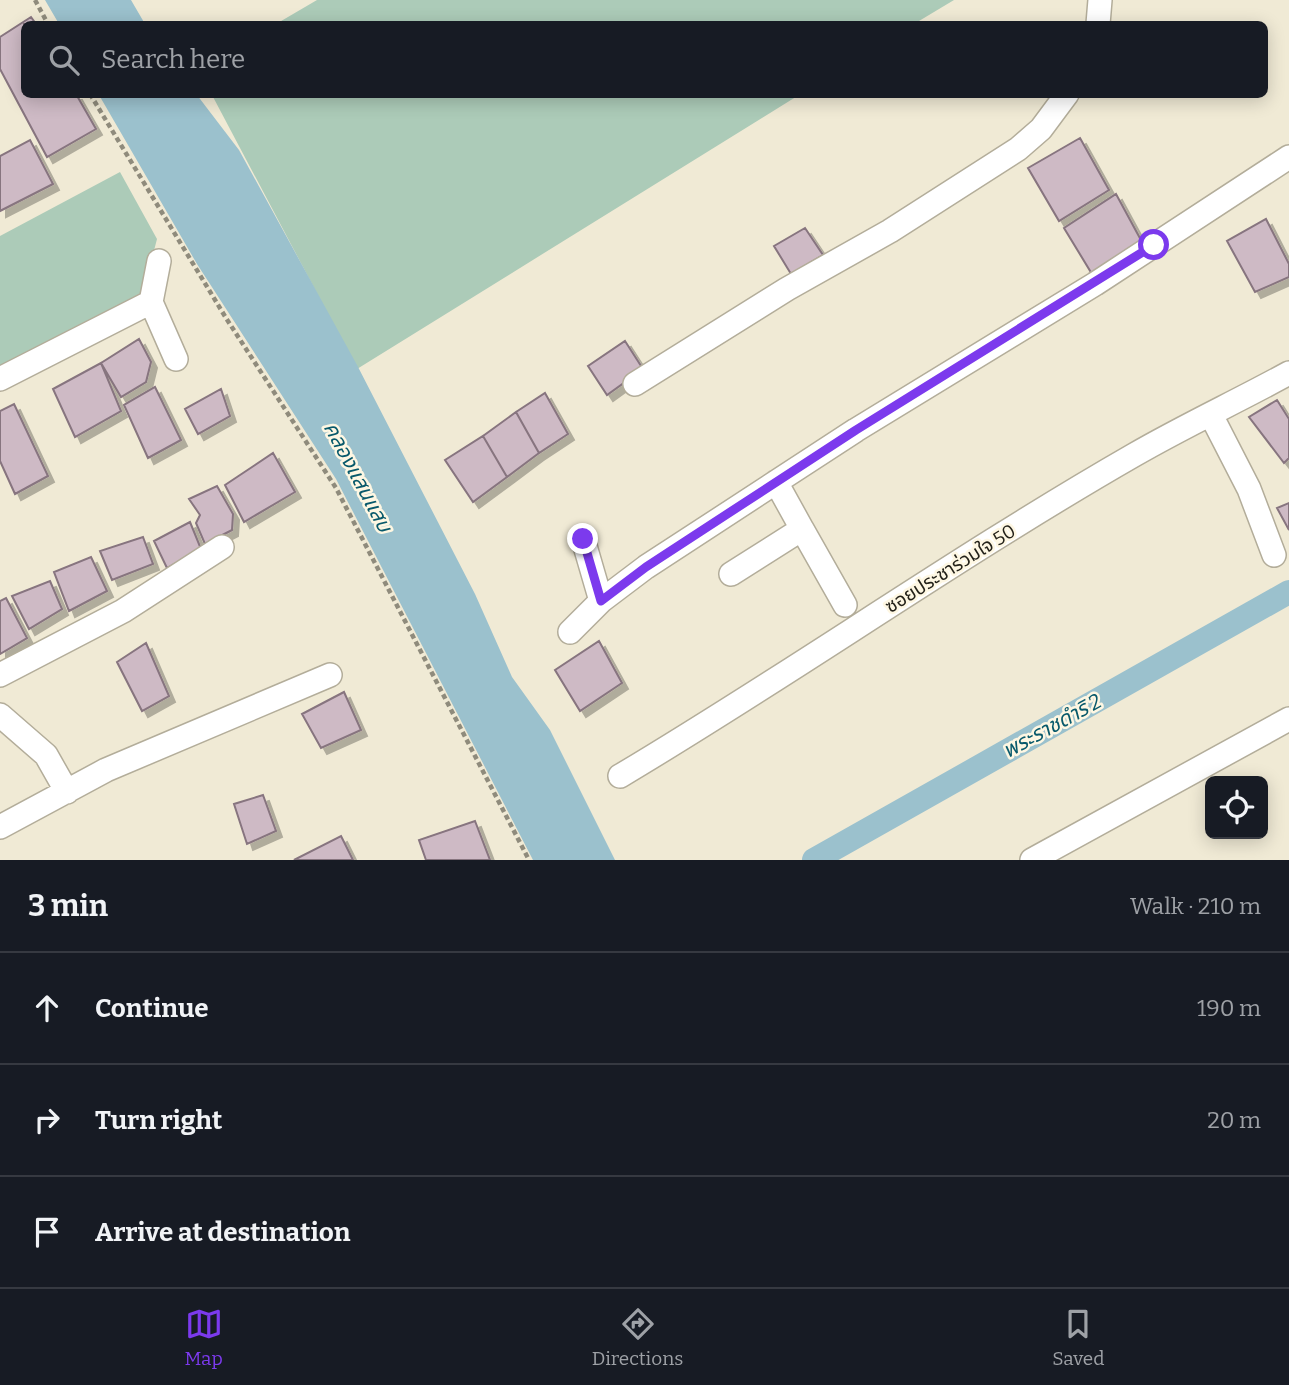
<!DOCTYPE html>
<html lang="en">
<head>
<meta charset="utf-8">
<style>
	:root { --surface:#171b24; --page:#242831; --text:#f1f3f6; --muted:#9ea1a6; --line:#363941; --accent:#7c3aed }
	body { margin:0; font-family:Bitter,"Noto Sans Thai",serif; background:var(--page); color:var(--text) }
	.controls { position:absolute; right:21px; bottom:21px; display:grid; overflow:hidden; border-radius:10px; box-shadow:0 4px 18px #0003 }
	.controls button { width:63px; height:63px; display:grid; place-items:center; padding:0; border:0; border-bottom:2px solid var(--line); background:var(--surface); color:var(--text); font:35px sans-serif }
	.stop { position:absolute; width:21px; height:21px; margin:-16px; border:5px solid #7c3aed; border-radius:50%; background:#fff }
	.stop.end { background:#7c3aed; border-color:#fff; box-shadow:0 2px 7px #0008 }
	.list { margin:0; padding:0; list-style:none }
	h2 { display:flex; justify-content:space-between; align-items:center; height:91px; margin:0; padding:0 28px; font-size:30px }
	h2 small { font-size:23px; font-weight:400; color:var(--muted) }
	.list li { display:grid; grid-template-columns:46px 1fr auto; gap:21px; align-items:center; box-sizing:border-box; height:112px; padding:0 28px; border-top:2px solid var(--line) }
	.list b { display:block; font-size:26px; white-space:nowrap }
	.list em { font-size:23px; font-style:normal; color:var(--muted) }
	.icon { flex:none; width:38px; height:38px; fill:none; stroke:currentColor; stroke-width:2; stroke-linecap:round; stroke-linejoin:round }
	.map { position:relative; flex:none; width:1289px; height:860px; overflow:hidden }
	.search { position:absolute; background:var(--surface); box-shadow:0 4px 18px #0003; left:21px; right:21px; top:21px; height:77px; display:flex; align-items:center; gap:18px; box-sizing:border-box; padding:0 24px; border-radius:10px; color:var(--muted); font-size:26px }
	.sheet { height:427px; background:var(--surface) }
	nav { display:flex; justify-content:space-around; align-items:center; box-sizing:border-box; height:98px; border-top:2px solid var(--line); background:var(--surface); font-size:19px; color:var(--muted) }
	nav a { display:grid; justify-items:center; gap:4px }
	nav .on { color:var(--accent) }
	.map>svg:first-child { display:block }
</style>
</head>
<body>
<div class="map">
<svg width="1289" height="860" viewBox="0 0 1289 860">
	<defs>
		<filter id="shadow"><feDropShadow dx="6" dy="6" stdDeviation="0" flood-color="#0004"/></filter>
	</defs>
	<rect width="100%" height="100%" fill="#f0ead5"/>
	<path fill="#accbb8" d="M317,0H954L914,24H276Z
		M212,95H799L357,369Z
		M120,172L157,239L142,297L0,369V236Z"/>
	<path fill="#9bc1cd" d="M45,0H131L145,24H59Z
		M99,95H197L239,150L357,365L475,594L512,677L550,730L615,860H533L336,479L197,264Z"/>
	<g fill="none" stroke-linecap="round" stroke-linejoin="round">
		<path stroke="#9bc1cd" stroke-width="24" d="M814,860L1289,592"/>
	</g>
	<path fill="#cebac5" stroke="#87747f" stroke-width="2" filter="url(#shadow)" d="M31,17L36,24H24V94H76L96,129L47,157L0,69V37Z
		M1080,138L1109,190L1059,221L1028,168Z
		M30,140L53,184L0,211V156Z
		M1116,194L1142,242L1092,274L1064,228Z
		M1266,219L1289,264V277L1255,292L1227,241Z
		M805,228L823,255L791,274L774,246Z
		M139,339L151,362L146,382L121,397L101,363Z
		M625,341L643,369L607,395L588,366Z
		M101,363L121,411L75,437L53,389Z
		M155,387L181,440L148,458L124,405Z
		M221,389L230,416L198,434L185,409Z
		M545,393L568,434L539,453L516,412Z
		M1277,400L1289,419V458L1284,463L1249,417Z
		M14,404L48,476L15,494L0,461V411Z
		M516,412L539,453L507,477L483,436Z
		M483,436L507,477L473,502L445,460Z
		M273,453L295,492L244,522L225,485Z
		M217,486L233,514L232,530L205,544L196,523L200,515L189,499Z
		M1289,503V530L1277,508Z
		M190,522L201,549L167,568L154,541Z
		M143,537L153,564L112,580L100,551Z
		M91,557L107,591L69,611L54,572Z
		M50,581L62,609L29,629L12,596Z
		M6,598L27,638L0,654V601Z
		M599,641L622,683L580,711L555,670Z
		M146,643L169,696L142,711L117,662Z
		M344,692L361,730L321,748L302,714Z
		M263,795L276,831L247,844L234,804Z
		M475,821L490,860H426L419,840Z
		M341,836L353,860H294Z"/>
	<g fill="none" stroke-linecap="round" stroke-linejoin="round">
		<g stroke="#b3ad9a" stroke-width="26">
			<path id="minor" d="M1098,24L1100,0
				M151,302L176,359
				M0,379L151,302L159,261
				M635,384L787,289L890,231L1018,149L1041,129L1067,94
				M1211,415L1249,489L1274,555
				M802,529L845,605
				M583,539L601,601
				M731,574L802,529L776,482
				M570,632L601,601L646,567L856,430L1095,284L1289,157
				M0,675L123,611L222,547
				M0,715L46,755L67,792
				M620,776C793,673 958,556 1134,455C1184,426 1238,401 1289,373
				M0,827L106,770L330,675
				M1032,860L1289,719"/>
		</g>
		<path stroke="#8f8b7c" stroke-width="4.5" stroke-dasharray="5 3.5" stroke-linecap="butt" d="M35,0L48,24
			M90,94L226,318L336,488L529,860"/>
		<use href="#minor" stroke="#fff" stroke-width="23"/>
	</g>
	<g fill="none" stroke-linecap="round" stroke-linejoin="round">
		<path stroke="#7c3aed" stroke-width="9" d="M583,539L601,601L646,567L856,430L1154,245"/>
	</g>
	<g text-anchor="middle" stroke-width="5" stroke-linejoin="round" paint-order="stroke">
		<g font-size="19" fill="#24221a" stroke="#fef7e3">
			<text transform="translate(950 568) rotate(-32)" y="7">ซอยประชาร่วมใจ 50</text>
		</g>
		<g font-size="21" font-style="italic" fill="#08596b" stroke="#fef7e3">
			<text transform="translate(358 477) rotate(62)" y="7">คลองแสนแสบ</text>
			<text transform="translate(1052 726) rotate(-29)" y="7">พระราชดำริ 2</text>
		</g>
	</g>
</svg>
<div class="controls">
<button><svg class="icon" aria-label="locate" viewBox="0 0 24 24"><circle cx="12" cy="12" r="6"/><path d="M12 2v4M12 18v4M2 12h4M18 12h4"/></svg></button>
</div>
<div class="stop" style="left:1154px;top:245px"></div>
<div class="stop end" style="left:583px;top:539px"></div>
<div class="search"><svg class="icon" aria-label="search" viewBox="0 0 24 24"><circle cx="10" cy="10" r="6"/><path d="M15 15l6 6"/></svg>Search here</div>
</div>
<section class="sheet">
<h2>3 min<small>Walk · 210 m</small></h2>
<ul class="list">
<li><svg class="icon" aria-label="ahead" viewBox="0 0 24 24"><path d="M12 20V5M6 11l6-6 6 6"/></svg><div><b>Continue</b></div><em>190 m</em></li>
<li><svg class="icon" aria-label="right" viewBox="0 0 24 24"><path d="M7 20v-9h11M14 6l5 5-5 5"/></svg><div><b>Turn right</b></div><em>20 m</em></li>
<li><svg class="icon" aria-label="arrive" viewBox="0 0 24 24"><path d="M6 21V4h12l-3 4 3 4H6"/></svg><div><b>Arrive at destination</b></div></li>
</ul>
</section>
<nav>
<a class="on"><svg class="icon" aria-label="map" viewBox="0 0 24 24"><path d="M3 6l6-2 6 2 6-2v14l-6 2-6-2-6 2zM9 4v14M15 6v14"/></svg>Map</a>
<a><svg class="icon" aria-label="directions" viewBox="0 0 24 24"><path d="M12 3l9 9-9 9-9-9zM9 14v-3h6M13 9l2 2-2 2"/></svg>Directions</a>
<a><svg class="icon" aria-label="saved" viewBox="0 0 24 24"><path d="M7 4h10v16l-5-4-5 4z"/></svg>Saved</a>
</nav>
</body>
</html>
